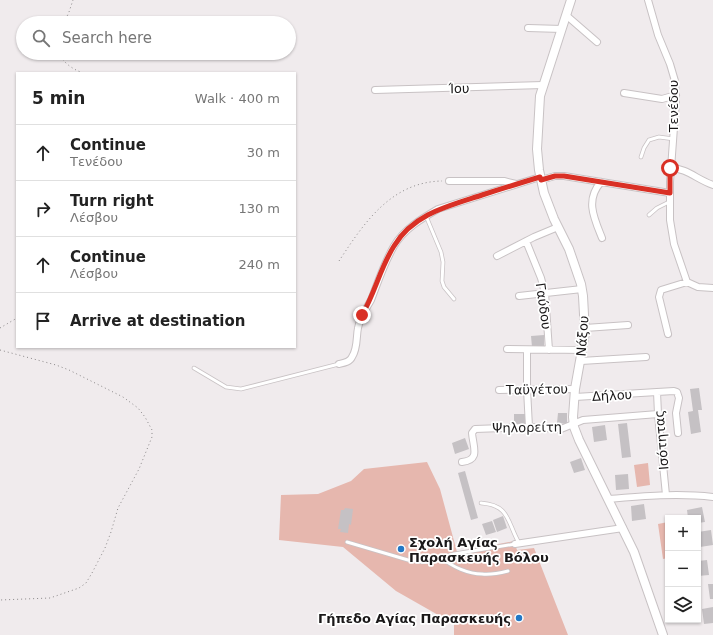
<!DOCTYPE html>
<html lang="en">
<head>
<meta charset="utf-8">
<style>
	:root { --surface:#fff; --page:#f2f2f2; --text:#222; --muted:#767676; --line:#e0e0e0 }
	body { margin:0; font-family:"DejaVu Sans",sans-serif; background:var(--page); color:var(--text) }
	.controls { position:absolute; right:12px; bottom:12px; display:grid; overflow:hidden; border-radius:0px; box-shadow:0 1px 3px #0004 }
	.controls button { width:36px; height:36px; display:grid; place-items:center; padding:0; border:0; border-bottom:1px solid var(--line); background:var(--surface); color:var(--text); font:20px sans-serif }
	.stop { position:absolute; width:12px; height:12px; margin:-9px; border:3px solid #d93025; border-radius:50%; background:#fff }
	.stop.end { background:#d93025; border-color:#fff; box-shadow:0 1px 4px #0008 }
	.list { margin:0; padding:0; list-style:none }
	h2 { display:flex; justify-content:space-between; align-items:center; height:52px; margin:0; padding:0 16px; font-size:17px }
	h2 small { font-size:13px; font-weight:400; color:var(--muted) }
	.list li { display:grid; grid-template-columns:26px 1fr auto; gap:12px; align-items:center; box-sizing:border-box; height:56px; padding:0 16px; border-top:1px solid var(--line) }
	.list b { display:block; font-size:15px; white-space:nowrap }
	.list p { margin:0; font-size:13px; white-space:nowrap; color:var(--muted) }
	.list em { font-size:13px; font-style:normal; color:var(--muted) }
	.icon { flex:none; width:22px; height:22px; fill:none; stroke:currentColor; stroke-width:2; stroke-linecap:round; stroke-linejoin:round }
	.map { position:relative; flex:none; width:713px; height:635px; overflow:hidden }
	.search { position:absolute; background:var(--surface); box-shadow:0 1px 3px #0004; left:16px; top:16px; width:280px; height:44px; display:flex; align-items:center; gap:10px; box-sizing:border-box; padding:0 14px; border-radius:22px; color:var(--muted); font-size:15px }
	.panel { position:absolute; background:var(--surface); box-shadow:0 1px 3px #0004; left:16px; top:72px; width:280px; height:276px; border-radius:0px }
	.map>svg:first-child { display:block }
</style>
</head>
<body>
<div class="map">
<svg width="713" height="635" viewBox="0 0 713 635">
	<rect width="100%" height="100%" fill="#f0ebed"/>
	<path fill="#e6b7ae" d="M427,462L440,489L457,552L514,541L517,550L534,548L568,635H454V624L396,591L343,547L279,540L281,495L318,494L351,481L364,469Z
		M648,463L650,485L637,487L634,465Z
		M668,522V558L663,559L658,524Z"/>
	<path fill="#c5c1c4" d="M544,335V346L532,347L531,336Z
		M699,388L702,410H698L701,432L691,434L688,412L693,411L690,389Z
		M558,413H567V424L557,423Z
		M514,414H526V424H514Z
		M627,423L631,457L622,458L618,424Z
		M605,425L607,440L594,442L592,427Z
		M465,438L469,449L455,454L452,443Z
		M581,458L585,470L574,473L570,462Z
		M465,471L478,518L471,520L458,473Z
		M628,474L629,489L616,490L615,475Z
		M644,504L646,519L632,521L631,506Z
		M702,507L705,522L698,523V518H688L687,510Z
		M345,508L353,509L351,525L349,524L348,533L340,532L341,529H338L341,510H344Z
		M503,516L507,528L497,532L493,520Z
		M492,521L496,532L486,535L482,524Z
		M711,530L713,545L700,547L698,532Z
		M707,560L709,575L698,576V561Z
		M708,584H713V599H710Z
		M713,607V623L704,624L702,609Z"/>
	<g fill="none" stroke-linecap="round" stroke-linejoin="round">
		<g stroke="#c8c2c4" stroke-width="4.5">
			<path id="service" d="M641,157L644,148L649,140L659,137L674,139
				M649,215L657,208L669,202
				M426,216L441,252L443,262L442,281L444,287L454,299
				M194,368L226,387L241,389L339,364
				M481,503C510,505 507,522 519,543
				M347,542L408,560L422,562L431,561L454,554L515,544
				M442,558C452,567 469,574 482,574C491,575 500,573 508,571"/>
		</g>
		<g stroke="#c8c2c4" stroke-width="8">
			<path id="minor" d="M648,0L658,35L670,64L675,81L676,100L670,182V220L674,244L687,282
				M567,16L597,42
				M528,28L562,29
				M375,90L543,85
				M624,93L662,99L676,95
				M671,168C686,168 698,180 713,185
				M541,180L555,176H564L670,193
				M449,181H504L516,184
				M601,182C585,200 594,218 602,238
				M526,241L541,278L545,293L549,350
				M497,256L534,237L558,227
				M519,296L582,289
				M585,328L628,325
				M668,334L659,297L661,290L687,282L698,287L713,288
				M507,349L583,350
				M527,350V389L529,427
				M581,361L646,357
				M339,364C344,363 350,362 352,357C358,348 356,337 358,328C360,317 366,309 371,300C378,282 384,263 394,246C404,229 421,219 438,209L540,177
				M499,390L575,389
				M657,392L674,391L677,392L679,398L676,413L678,433
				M575,397L657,392L658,414L666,495
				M462,462C481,460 473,447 472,433L475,429L529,427L561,429L583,420L658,414
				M608,499C643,496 678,493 713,497
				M515,544L623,528"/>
		</g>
		<g stroke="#c8c2c4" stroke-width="10">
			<path id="tertiary" d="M571,0L540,96L537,149L539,170L544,193L554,219L569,249L581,284L583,296L585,333L575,389L573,417L574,427L579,440L634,552L663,635"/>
		</g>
		<path stroke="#8a8788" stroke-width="1" stroke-dasharray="1 3" stroke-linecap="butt" d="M64,23L69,12L73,0
			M58,53C64,63 72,69 83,73
			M339,261C364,223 391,182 442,181
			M0,328L17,318
			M0,350L56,365L69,370L123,397L138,408L145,417L152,430V437L139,469L118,508L111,532L105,548L92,573L86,583L79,588L50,598L0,600"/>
		<use href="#service" stroke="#fff" stroke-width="3"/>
		<use href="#minor" stroke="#fff" stroke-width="6"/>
		<use href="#tertiary" stroke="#fff" stroke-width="8"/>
	</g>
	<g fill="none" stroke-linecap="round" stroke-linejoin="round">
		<path stroke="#d93025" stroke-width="5" d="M362,315C375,293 380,268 394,246C413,214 448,206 482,195C501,189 520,183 540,177L541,180L555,176H564L670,193V168"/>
	</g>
	<g fill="#2278c6" stroke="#fff" stroke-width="1.5">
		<circle cx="401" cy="549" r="4"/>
		<circle cx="519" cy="618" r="4"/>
	</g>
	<g text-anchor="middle" stroke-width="3.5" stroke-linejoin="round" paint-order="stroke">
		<g font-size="13" fill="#1a1819" stroke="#fff">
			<text transform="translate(459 88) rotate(-1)" y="5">Ίου</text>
			<text transform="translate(673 106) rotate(-90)" y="5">Τενέδου</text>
			<text transform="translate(544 306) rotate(82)" y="5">Γαύδου</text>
			<text transform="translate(582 336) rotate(-86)" y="5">Νάξου</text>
			<text transform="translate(537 389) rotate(-1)" y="5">Ταϋγέτου</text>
			<text transform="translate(612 395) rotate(-3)" y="5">Δήλου</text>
			<text transform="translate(527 427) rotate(-1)" y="5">Ψηλορείτη</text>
			<text transform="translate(661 440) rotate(-95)" y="5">Ισότητας</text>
		</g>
		<g font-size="13" font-weight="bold" fill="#1a1819" stroke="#fff" text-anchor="start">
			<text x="409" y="547">Σχολή Αγίας<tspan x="409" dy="15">Παρασκευής Βόλου</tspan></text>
			<text x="511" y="623" text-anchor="end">Γήπεδο Αγίας Παρασκευής</text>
		</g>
	</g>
</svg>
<div class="controls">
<button>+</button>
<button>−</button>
<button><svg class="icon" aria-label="layers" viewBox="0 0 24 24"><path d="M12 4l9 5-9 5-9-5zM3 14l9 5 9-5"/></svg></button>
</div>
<div class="stop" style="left:670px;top:168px"></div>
<div class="stop end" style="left:362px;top:315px"></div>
<div class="search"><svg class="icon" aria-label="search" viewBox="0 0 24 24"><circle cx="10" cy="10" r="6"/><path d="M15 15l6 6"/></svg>Search here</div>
<section class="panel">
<h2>5 min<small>Walk · 400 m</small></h2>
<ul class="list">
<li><svg class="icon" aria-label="ahead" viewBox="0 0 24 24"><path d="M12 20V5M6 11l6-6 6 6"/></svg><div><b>Continue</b><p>Τενέδου</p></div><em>30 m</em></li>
<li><svg class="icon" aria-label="right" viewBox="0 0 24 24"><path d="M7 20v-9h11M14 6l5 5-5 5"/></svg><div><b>Turn right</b><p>Λέσβου</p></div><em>130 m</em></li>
<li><svg class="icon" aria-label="ahead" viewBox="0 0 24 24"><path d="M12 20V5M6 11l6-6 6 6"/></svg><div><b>Continue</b><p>Λέσβου</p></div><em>240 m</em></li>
<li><svg class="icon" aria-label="arrive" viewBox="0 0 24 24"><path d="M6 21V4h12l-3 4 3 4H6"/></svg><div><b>Arrive at destination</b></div></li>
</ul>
</section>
</div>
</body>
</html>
